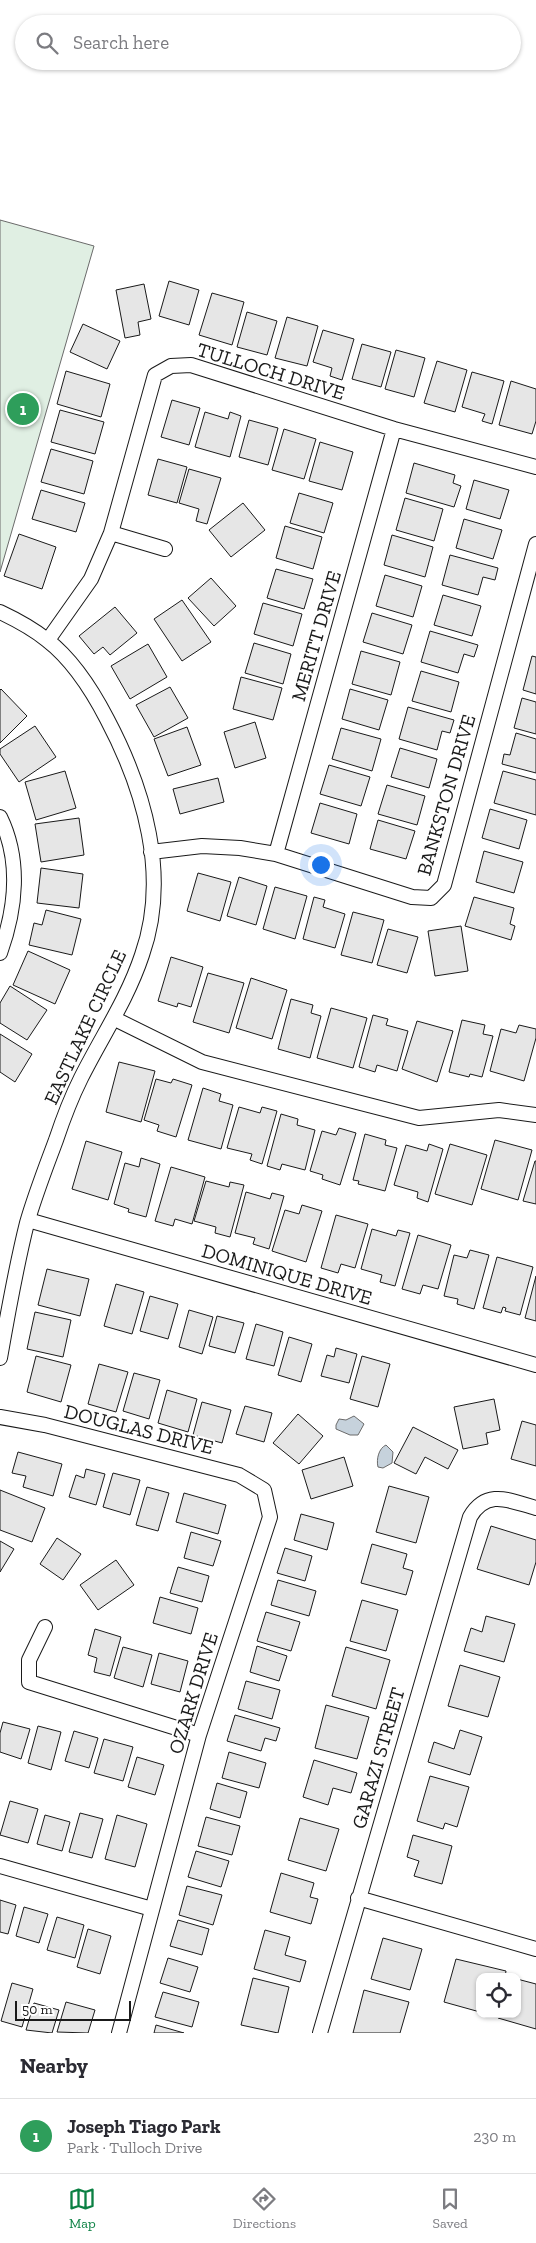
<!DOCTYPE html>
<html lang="en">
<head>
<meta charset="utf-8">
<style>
	:root { --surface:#fff; --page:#f7f7f7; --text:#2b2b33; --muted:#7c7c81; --line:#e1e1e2; --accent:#0b8043 }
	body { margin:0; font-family:"Zilla Slab",serif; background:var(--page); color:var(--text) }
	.controls { position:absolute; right:15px; bottom:15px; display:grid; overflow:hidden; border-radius:10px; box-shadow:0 1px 4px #0004 }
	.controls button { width:45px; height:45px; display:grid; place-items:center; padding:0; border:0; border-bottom:1px solid var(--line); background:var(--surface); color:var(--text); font:25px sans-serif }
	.scale { position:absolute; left:15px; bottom:12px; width:116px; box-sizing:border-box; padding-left:5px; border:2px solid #1a1a1a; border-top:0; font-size:14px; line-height:18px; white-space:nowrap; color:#1a1a1a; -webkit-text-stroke:4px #fff; paint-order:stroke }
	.you { position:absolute; left:320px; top:864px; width:18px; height:18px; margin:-12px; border:4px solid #fff; border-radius:50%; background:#1a73e8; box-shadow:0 0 0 8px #1a73e833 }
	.badge { display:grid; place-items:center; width:32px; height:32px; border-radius:50%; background:var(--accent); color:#fff; font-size:16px; font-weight:700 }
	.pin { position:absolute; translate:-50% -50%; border:2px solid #fff; box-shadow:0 1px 5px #0006 }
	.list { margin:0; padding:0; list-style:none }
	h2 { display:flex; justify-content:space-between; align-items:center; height:65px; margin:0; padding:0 20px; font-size:21px }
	h2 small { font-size:16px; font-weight:400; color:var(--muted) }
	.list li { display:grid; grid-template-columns:32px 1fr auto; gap:15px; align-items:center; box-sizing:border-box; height:75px; padding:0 20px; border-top:1px solid var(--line) }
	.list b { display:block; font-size:19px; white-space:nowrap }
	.list p { margin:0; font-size:16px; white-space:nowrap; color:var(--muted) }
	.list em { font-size:16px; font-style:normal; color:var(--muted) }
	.icon { flex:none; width:28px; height:28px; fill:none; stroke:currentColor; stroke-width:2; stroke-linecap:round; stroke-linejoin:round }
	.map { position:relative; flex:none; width:536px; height:2033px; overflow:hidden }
	.search { position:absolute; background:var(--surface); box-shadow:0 1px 4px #0004; left:15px; right:15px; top:15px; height:55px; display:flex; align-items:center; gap:12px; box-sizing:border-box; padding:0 18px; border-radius:28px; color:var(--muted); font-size:19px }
	.sheet { height:140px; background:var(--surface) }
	nav { display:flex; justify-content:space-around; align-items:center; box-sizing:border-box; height:70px; border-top:1px solid var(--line); background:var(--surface); font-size:14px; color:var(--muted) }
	nav a { display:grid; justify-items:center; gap:2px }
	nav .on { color:var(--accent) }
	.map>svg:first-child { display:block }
</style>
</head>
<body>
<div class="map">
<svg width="536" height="2033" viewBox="0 0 536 2033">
	<rect width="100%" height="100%" fill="#fff"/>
	<path fill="#e0efe3" stroke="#6a6a6a" d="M0,220L94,246L0,572Z"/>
	<path fill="#c6d2dc" stroke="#6a6a6a" d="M354,1416L364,1424L358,1435H350L336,1429V1425L339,1419L346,1420Z
		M386,1445L393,1452L392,1463L383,1468L378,1467C376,1459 379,1448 386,1445Z"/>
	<path fill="#e6e6e6" stroke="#1a1a1a" d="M169,281L199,290L189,325L159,316Z
		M144,284L151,319L138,322L140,335L125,338L116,290Z
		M212,293L244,302L232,345L199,335Z
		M247,312L277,321L267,355L237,347Z
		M287,317L318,326L307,366L275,358Z
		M83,324L120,341L107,369L70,352Z
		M323,330L354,339L342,380L330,376L332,368L313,362Z
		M362,344L391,352L381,387L352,379Z
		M396,350L425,358L414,397L385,389Z
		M437,361L467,370L455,412L424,403Z
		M66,371L110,384L101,417L57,404Z
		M472,372L504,381L492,424L482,421L485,414L462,407Z
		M511,381L536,389V421L532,434L499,425Z
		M172,400L200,408L189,445L161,437Z
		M60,410L104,422L95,454L51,442Z
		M205,412L228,419L230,412L241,416L230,457L195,447Z
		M249,420L278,428L268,465L239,457Z
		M284,429L316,439L304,479L272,470Z
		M320,442L353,452L342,490L309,481Z
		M51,449L93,461L84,494L41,482Z
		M158,459L187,467L177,503L148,495Z
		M414,463L455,475L453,483L461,486L454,507L406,493Z
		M189,469L221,478L207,524L196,521L199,509L179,503Z
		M474,480L509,490L500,519L466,509Z
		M41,490L85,503L76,532L32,519Z
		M299,493L333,503L324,533L290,523Z
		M405,498L443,509L434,541L396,530Z
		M243,503L265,530L231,557L209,530Z
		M464,519L502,530L493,559L456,548Z
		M285,526L322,537L313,569L276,558Z
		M19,534L56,547L42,589L4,576Z
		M392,535L433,547L425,577L384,565Z
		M450,555L498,568L495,580L483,577L478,595L442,585Z
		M276,569L313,579L304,609L267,598Z
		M385,575L422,586L413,617L376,606Z
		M211,578L236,606L214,626L188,598Z
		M443,595L481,606L472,636L434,625Z
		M182,600L211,642L182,661L154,619Z
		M263,603L302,614L293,646L254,634Z
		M115,607L137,633L110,655L103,647L94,654L79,636Z
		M372,613L412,625L403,654L363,642Z
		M430,631L478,645L474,657L464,654L458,673L421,662Z
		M254,643L291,654L283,684L245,673Z
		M148,644L167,677L130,699L111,666Z
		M361,651L400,662L391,695L352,684Z
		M532,656L536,657V694L523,690Z
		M421,671L459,682L451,712L412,701Z
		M241,677L282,688L273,720L233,709Z
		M170,687L188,718L154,737L136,705Z
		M1,689L27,716L0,743V690Z
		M350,689L388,700L379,730L342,719Z
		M522,698L536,702V734L514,728Z
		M408,707L454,720L450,733L442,731L437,750L399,739Z
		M255,722L266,758L235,768L224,732Z
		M35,726L56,757L19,782L0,754V749Z
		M187,727L201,765L168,776L154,739Z
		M341,728L381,739L372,771L332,759Z
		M516,733L536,739V773L502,764L504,754L510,755Z
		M400,748L437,759L429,788L391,777Z
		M329,765L370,777L361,806L320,794Z
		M65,771L76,808L36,820L25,782Z
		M503,771L536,780V815L494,803Z
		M218,778L224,802L180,814L173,789Z
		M387,785L425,796L417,825L378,814Z
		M320,803L357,814L349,844L311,833Z
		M490,809L527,820L519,849L482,838Z
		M79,818L84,855L41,862L35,824Z
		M378,820L415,831L406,859L370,849Z
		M484,851L523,862L514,893L476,882Z
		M41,868L83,874L79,908L37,903Z
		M198,873L231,882L220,921L187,911Z
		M239,877L267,886L256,925L227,916Z
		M275,887L307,896L295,939L263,929Z
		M314,897L325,900L323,907L345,914L335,948L303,939Z
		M474,897L514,908L510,924L515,926L511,940L465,926Z
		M46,910L81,919L72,955L29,945L34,923L42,925Z
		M353,912L384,920L372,963L341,955Z
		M461,926L468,971L435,976L428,931Z
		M388,929L418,937L407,973L377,965Z
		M28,951L70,970L55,1004L13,985Z
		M171,957L203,967L191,1007L178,1003L177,1007L158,1001Z
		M208,973L244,983L229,1033L193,1022Z
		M251,978L287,990L272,1039L236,1028Z
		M10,986L47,1010L27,1040L0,1023V1003Z
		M291,999L313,1005L311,1013L321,1016L310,1058L278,1049Z
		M331,1008L367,1018L353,1068L317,1058Z
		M373,1015L388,1019L386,1025L408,1031L397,1071L377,1065L375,1072L359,1067Z
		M462,1020L485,1025L483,1034L493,1036L482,1077L470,1074L469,1077L449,1072Z
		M417,1021L453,1031L437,1082L402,1069Z
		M519,1025L536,1029V1038L524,1081L490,1071L501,1029L516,1033Z
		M0,1034L32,1054L15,1082L0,1072Z
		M119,1062L155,1071L141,1122L106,1112Z
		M156,1079L171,1083L173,1079L192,1085L176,1137L157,1131L159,1125L144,1120Z
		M203,1088L221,1094L219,1101L233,1105L221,1149L188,1140Z
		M239,1107L260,1113L262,1107L277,1111L262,1164L250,1160L252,1154L227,1148Z
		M281,1114L298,1119L297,1125L315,1130L305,1170L282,1164L280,1170L267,1166Z
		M339,1128L356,1133L340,1185L322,1179L323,1175L310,1171L322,1131L336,1135Z
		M365,1134L386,1140L385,1145L397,1148L385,1191L358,1184L359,1181L353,1180Z
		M495,1140L532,1150L518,1200L481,1189Z
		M86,1141L122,1152L108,1200L72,1189Z
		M429,1144L443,1149L428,1202L417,1198L418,1192L394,1185L406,1145L427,1151Z
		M450,1144L487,1155L472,1205L435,1194Z
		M141,1158L160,1164L146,1217L128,1212L129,1209L114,1204L125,1163L139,1167Z
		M535,1161H536V1204L523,1201Z
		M171,1167L205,1177L192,1224L175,1219L173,1226L155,1221Z
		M206,1181L229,1187L230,1182L244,1185L230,1237L215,1233L216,1227L194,1221Z
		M246,1192L270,1199L272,1193L284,1196L269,1249L253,1244L255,1238L235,1233Z
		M302,1205L322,1211L306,1262L272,1251L285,1210L299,1214Z
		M336,1215L368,1224L355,1268L341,1264L338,1273L321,1268Z
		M372,1229L396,1236L398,1230L410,1233L395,1286L380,1282L382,1275L361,1269Z
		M418,1235L451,1245L438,1289L423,1285L420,1294L402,1289Z
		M470,1250L489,1255L474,1309L457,1304L458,1299L444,1296L454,1255L467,1258Z
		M497,1257L533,1267L520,1315L505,1311L506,1308L503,1307L501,1313L483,1308Z
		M47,1269L89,1279L80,1316L38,1305Z
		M536,1276V1321L525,1318Z
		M116,1284L144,1292L132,1334L104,1326Z
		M150,1296L178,1304L168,1339L140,1331Z
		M189,1310L213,1317L202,1354L179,1347Z
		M35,1312L71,1320L63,1357L27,1349Z
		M217,1316L244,1323L235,1353L209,1346Z
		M256,1324L283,1332L274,1366L246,1359Z
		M289,1337L312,1344L301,1382L278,1375Z
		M336,1348L357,1354L349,1383L321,1376L327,1355L334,1357Z
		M36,1356L71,1365L61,1402L27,1392Z
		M362,1356L390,1364L378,1407L350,1399Z
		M99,1364L128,1372L116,1412L88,1404Z
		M134,1373L160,1380L149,1419L123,1411Z
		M167,1390L197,1399L188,1432L158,1423Z
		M494,1399L500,1430L486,1433L488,1444L463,1449L454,1407Z
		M202,1402L231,1410L222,1443L193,1435Z
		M245,1406L272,1413L264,1442L236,1434Z
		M298,1414L323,1436L299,1464L273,1443Z
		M522,1421L536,1425V1466L511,1459Z
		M413,1427L458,1450L448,1469L425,1457L416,1474L394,1463Z
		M18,1452L62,1464L53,1496L23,1487L26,1476L12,1473Z
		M344,1457L353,1486L311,1499L302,1470Z
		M86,1469L105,1474L96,1505L69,1497L76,1475L84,1478Z
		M113,1473L140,1480L130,1515L103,1507Z
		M389,1486L429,1497L416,1543L376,1532Z
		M147,1487L169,1493L158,1531L136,1525Z
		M0,1490L45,1508L32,1542L0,1530Z
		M184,1493L226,1505L218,1534L176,1522Z
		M301,1514L334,1523L327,1550L294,1540Z
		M491,1526L536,1540V1562L529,1585L477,1569Z
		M191,1532L221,1541L213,1566L184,1558Z
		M57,1538L81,1554L63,1580L40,1564Z
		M0,1541L14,1549L0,1572Z
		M372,1544L407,1554L403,1568L413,1571L406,1595L361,1583Z
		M285,1548L312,1556L305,1581L277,1573Z
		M116,1560L134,1585L98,1610L80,1585Z
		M178,1567L209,1576L202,1602L170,1593Z
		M278,1580L316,1591L309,1616L271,1605Z
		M160,1597L198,1608L191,1634L153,1623Z
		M362,1600L398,1610L386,1651L350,1641Z
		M266,1612L300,1622L291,1651L257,1641Z
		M486,1616L515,1624L504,1662L464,1651L471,1628L482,1632Z
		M95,1629L121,1637L110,1676L94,1672L97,1658L88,1655Z
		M257,1646L287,1656L279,1681L250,1672Z
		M123,1647L152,1655L143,1687L114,1678Z
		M346,1647L390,1660L376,1709L332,1696Z
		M159,1653L188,1661L180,1692L151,1684Z
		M460,1665L500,1677L488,1717L448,1706Z
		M246,1681L280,1690L272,1719L238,1709Z
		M326,1705L369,1717L357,1759L315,1748Z
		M235,1715L280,1728L276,1741L265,1738L261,1751L227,1741Z
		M3,1722L30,1729L21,1759L0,1752V1733Z
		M38,1726L61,1732L51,1770L28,1763Z
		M460,1730L482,1737L470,1775L428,1762L434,1742L454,1749Z
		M74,1731L98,1738L89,1768L65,1761Z
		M104,1739L133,1747L123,1781L94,1773Z
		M229,1752L266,1763L259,1788L222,1778Z
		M137,1757L164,1765L155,1795L128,1787Z
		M314,1760L357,1773L351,1793L333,1788L328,1805L303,1797Z
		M430,1776L469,1787L457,1827L445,1823L443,1829L417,1821Z
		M217,1783L247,1792L240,1818L210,1809Z
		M10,1801L38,1809L28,1843L0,1835Z
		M80,1813L103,1819L92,1858L69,1852Z
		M45,1815L70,1822L62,1851L37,1844Z
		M117,1815L147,1824L135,1867L105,1859Z
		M206,1817L240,1826L232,1855L198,1846Z
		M300,1818L339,1829L326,1871L288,1860Z
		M413,1835L452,1846L442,1884L414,1876L419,1861L407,1857Z
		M196,1851L229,1861L221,1887L188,1877Z
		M281,1873L314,1883L310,1897L318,1899L311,1924L270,1912Z
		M187,1886L222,1895L213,1925L179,1915Z
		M0,1900L16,1905L8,1934L0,1932Z
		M24,1907L48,1914L39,1943L16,1936Z
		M57,1917L84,1925L75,1958L47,1950Z
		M178,1920L209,1929L202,1955L170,1946Z
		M88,1929L111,1936L100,1974L77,1967Z
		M265,1930L290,1937L285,1955L306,1961L300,1982L254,1969Z
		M383,1938L422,1949L410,1990L371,1979Z
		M168,1958L198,1967L190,1992L160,1983Z
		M456,1959L506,1971L505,1977H480V2012L444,2002Z
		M253,1978L289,1987L278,2033L241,2025Z
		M517,1979L536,1984V2029L498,2018L499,2014H517Z
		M12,1983L33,1989L22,2027L1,2021Z
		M364,1990L409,2002L400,2033H353Z
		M163,1992L199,2002L192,2027L155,2017Z
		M66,2002L95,2010L88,2033L57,2032Z
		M34,2003L59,2010L52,2033L26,2030Z
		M156,2025L184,2033H154Z"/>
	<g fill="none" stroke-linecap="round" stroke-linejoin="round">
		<g stroke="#1a1a1a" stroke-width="16">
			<path id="street" d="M111,533L165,549
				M0,612C17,620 32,628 47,640C73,660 92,690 107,719C144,789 170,876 142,955C127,1000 102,1036 81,1078C71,1098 63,1119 56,1140C46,1167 35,1195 27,1223C16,1267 8,1312 0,1358
				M48,640L91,579L111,533L155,375L171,366L191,365L394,429L536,467
				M0,817C21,860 16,909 0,953
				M151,852L202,846L240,848L276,854L412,897L431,898L444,885L536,544
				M276,854L394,429
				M115,1019L202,1062L419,1118L499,1110L536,1115
				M28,1220L536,1365
				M0,1417L45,1425L239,1475L264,1490L270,1517L199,1735L119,2033
				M45,1627L29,1660V1682L199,1735
				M0,1866L152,1909
				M358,1898L536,1949
				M320,2033L470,1517C487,1488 510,1501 536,1508"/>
		</g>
		<use href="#street" stroke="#fff" stroke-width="14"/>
	</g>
	<g text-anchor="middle" stroke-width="4" stroke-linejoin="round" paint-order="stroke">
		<g font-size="20" fill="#1a1a1a" stroke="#fff">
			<text transform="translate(271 371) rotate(17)" y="7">TULLOCH DRIVE</text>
			<text transform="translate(316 636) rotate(-74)" y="7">MERITT DRIVE</text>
			<text transform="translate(446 795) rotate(-74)" y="7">BANKSTON DRIVE</text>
			<text transform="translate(85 1027) rotate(-65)" y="7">EASTLAKE CIRCLE</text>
			<text transform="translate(287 1274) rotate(16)" y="7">DOMINIQUE DRIVE</text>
			<text transform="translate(139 1429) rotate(14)" y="7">DOUGLAS DRIVE</text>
			<text transform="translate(193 1693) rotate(-73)" y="7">OZARK DRIVE</text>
			<text transform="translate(378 1758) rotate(-74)" y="7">GARAZI STREET</text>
		</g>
	</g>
</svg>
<div class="controls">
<button><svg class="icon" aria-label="locate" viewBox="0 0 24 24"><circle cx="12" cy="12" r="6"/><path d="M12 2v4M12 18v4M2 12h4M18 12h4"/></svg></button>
</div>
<div class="scale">50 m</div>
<div class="you"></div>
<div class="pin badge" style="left:23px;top:409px;background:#2e9e5b">1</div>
<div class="search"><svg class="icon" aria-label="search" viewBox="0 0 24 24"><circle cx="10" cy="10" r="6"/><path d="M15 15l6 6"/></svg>Search here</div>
</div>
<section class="sheet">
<h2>Nearby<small></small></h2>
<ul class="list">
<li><span class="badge" style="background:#2e9e5b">1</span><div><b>Joseph Tiago Park</b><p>Park · Tulloch Drive</p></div><em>230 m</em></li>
</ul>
</section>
<nav>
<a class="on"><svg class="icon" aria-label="map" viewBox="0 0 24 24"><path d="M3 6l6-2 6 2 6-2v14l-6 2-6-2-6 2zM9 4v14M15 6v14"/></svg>Map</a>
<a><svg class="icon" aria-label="directions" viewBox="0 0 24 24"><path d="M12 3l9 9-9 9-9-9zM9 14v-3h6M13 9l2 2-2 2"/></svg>Directions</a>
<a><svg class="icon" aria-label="saved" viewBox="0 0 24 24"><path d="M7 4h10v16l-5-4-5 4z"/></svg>Saved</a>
</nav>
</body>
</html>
